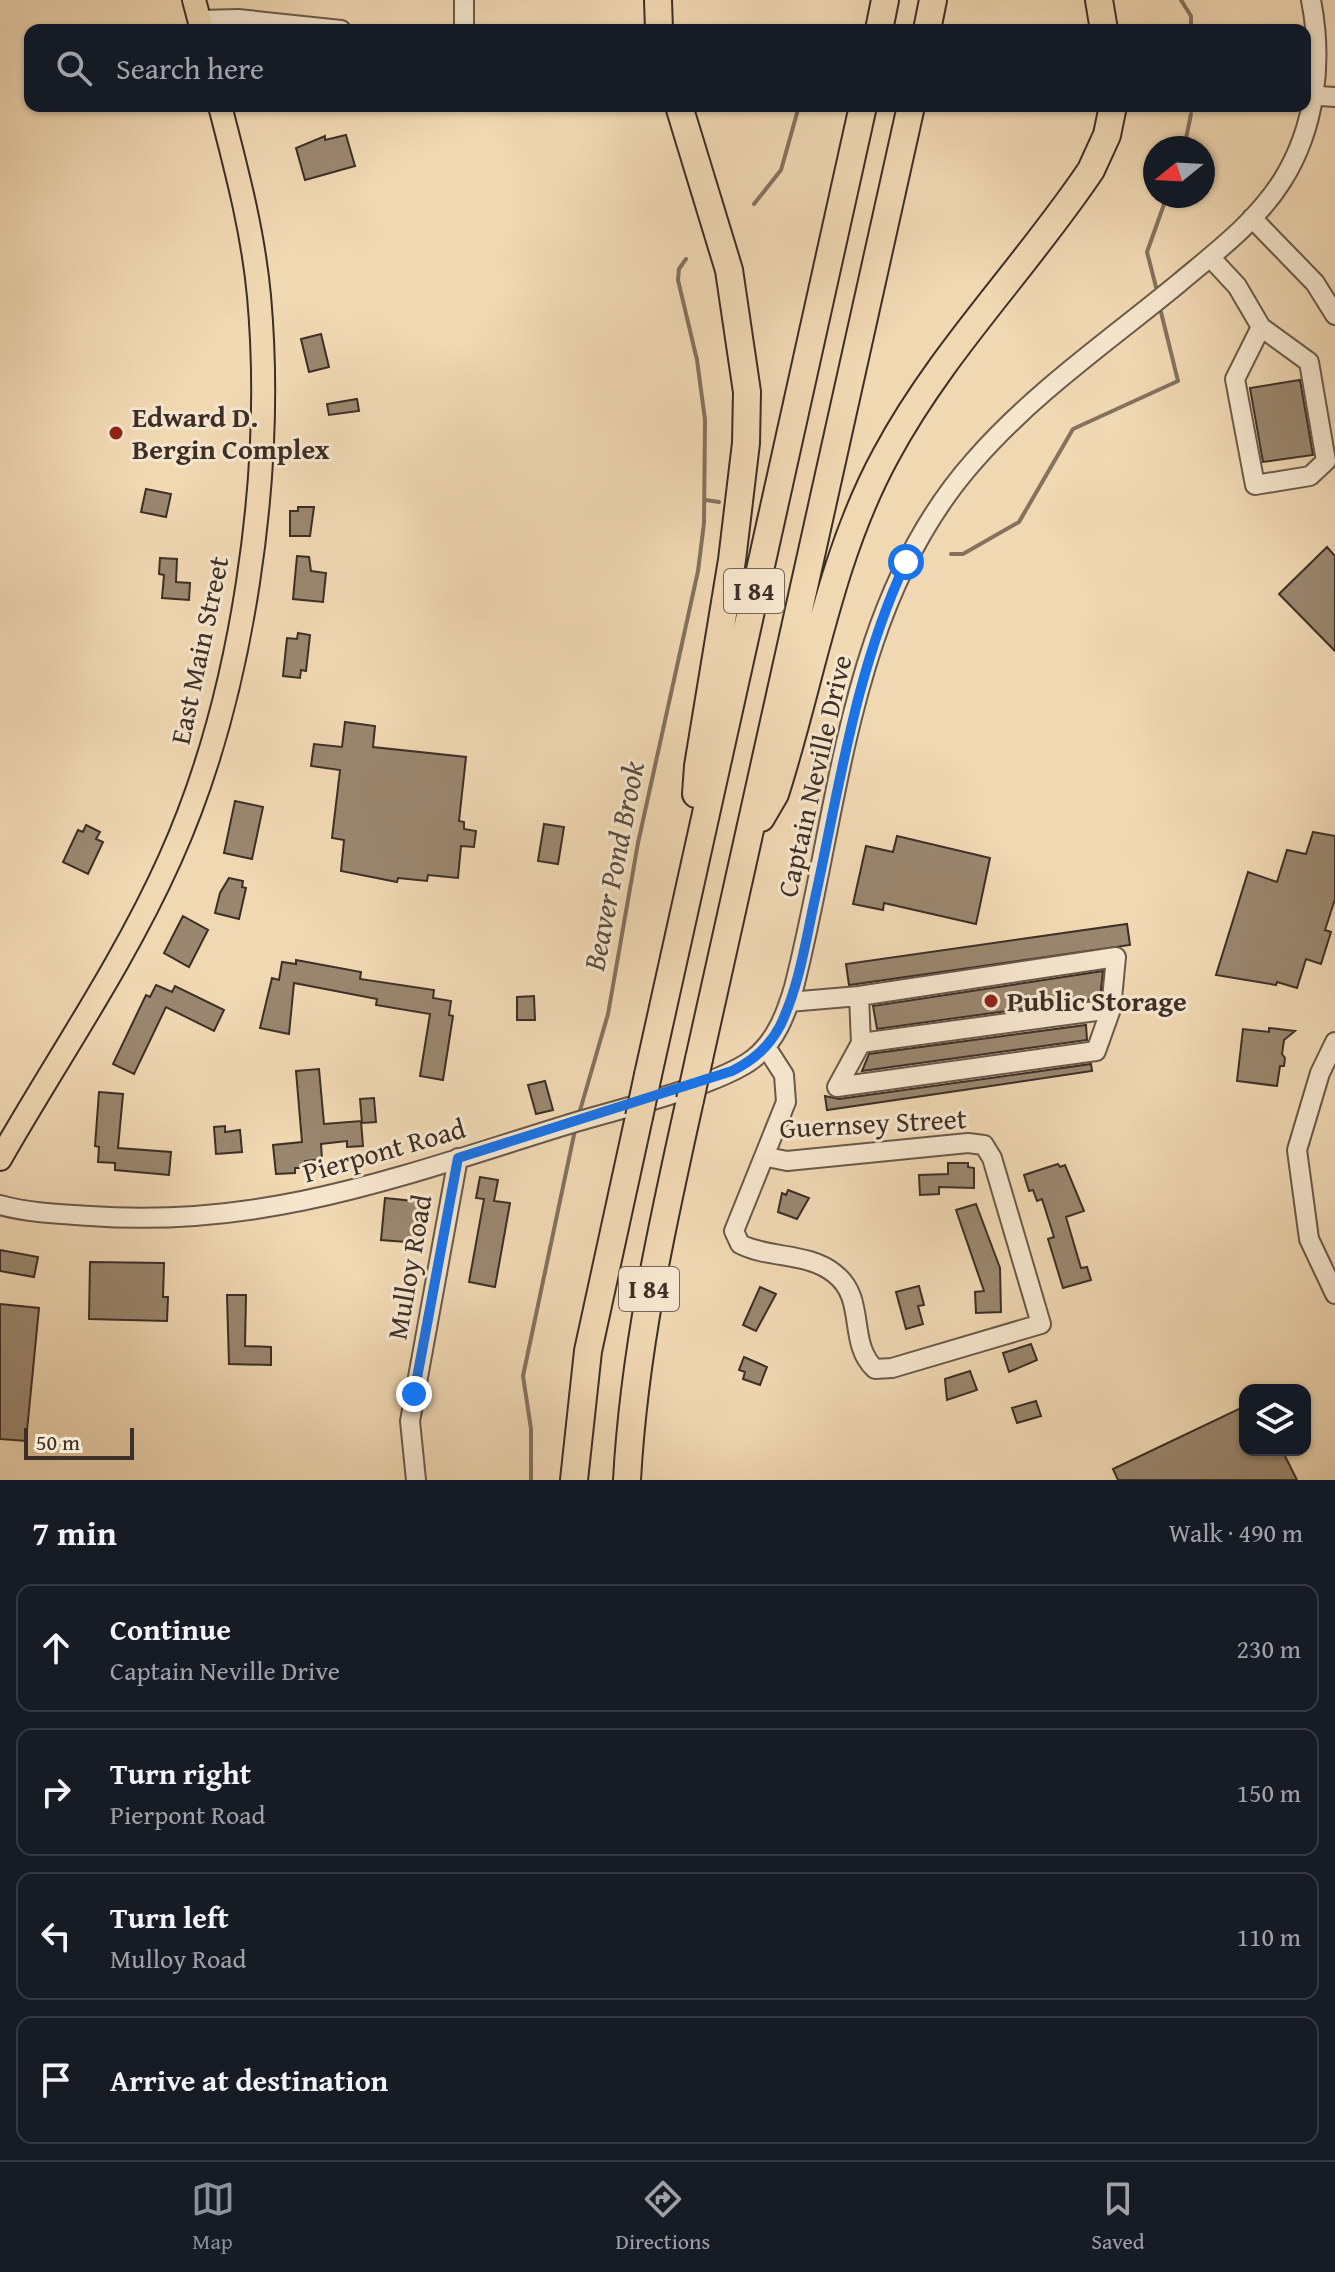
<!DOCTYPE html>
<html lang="en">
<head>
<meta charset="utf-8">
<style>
	:root { --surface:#171b24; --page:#242831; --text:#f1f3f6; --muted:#9ea1a6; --line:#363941; --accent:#8c9099 }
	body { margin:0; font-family:"Gentium Book Plus",serif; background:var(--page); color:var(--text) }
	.controls { position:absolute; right:24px; bottom:24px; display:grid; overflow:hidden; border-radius:16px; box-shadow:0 2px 6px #0004 }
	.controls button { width:72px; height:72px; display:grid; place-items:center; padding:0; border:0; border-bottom:2px solid var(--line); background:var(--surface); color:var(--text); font:40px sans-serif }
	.compass { position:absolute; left:1143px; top:136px; width:72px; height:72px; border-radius:50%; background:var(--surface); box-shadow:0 2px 6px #0004; rotate:252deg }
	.scale { position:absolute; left:24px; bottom:20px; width:110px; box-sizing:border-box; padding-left:8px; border:4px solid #3d2f26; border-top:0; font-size:22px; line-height:28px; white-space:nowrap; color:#3d2f26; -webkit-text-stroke:6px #f5e6ce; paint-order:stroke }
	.stop { position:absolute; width:24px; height:24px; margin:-18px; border:6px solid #1a73e8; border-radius:50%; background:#fff }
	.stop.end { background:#1a73e8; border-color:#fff; box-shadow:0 2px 8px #0008 }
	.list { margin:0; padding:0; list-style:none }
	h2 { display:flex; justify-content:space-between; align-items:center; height:104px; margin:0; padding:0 32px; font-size:34px }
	h2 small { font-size:26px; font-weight:400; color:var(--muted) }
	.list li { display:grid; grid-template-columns:52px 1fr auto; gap:24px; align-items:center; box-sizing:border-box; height:128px; margin:0 16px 16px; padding:0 16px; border:2px solid var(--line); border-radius:16px }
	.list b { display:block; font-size:30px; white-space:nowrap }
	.list p { margin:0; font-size:26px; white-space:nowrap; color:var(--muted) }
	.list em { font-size:26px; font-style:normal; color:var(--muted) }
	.icon { flex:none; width:44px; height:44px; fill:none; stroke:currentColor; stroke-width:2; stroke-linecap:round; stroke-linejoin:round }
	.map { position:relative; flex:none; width:1335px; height:1480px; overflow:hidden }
	.search { position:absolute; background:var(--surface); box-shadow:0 2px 6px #0004; left:24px; right:24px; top:24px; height:88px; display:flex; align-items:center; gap:20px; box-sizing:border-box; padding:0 28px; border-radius:16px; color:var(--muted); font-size:30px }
	.sheet { height:680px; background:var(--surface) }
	nav { display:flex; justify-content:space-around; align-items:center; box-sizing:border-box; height:112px; border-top:2px solid var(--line); background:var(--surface); font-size:22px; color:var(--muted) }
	nav a { display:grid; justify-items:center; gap:4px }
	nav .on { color:var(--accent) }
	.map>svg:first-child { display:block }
</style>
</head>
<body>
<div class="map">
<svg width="1335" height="1480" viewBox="0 0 1335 1480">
	<rect width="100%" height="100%" fill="#f0d8b3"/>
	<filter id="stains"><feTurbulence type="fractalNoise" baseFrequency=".0025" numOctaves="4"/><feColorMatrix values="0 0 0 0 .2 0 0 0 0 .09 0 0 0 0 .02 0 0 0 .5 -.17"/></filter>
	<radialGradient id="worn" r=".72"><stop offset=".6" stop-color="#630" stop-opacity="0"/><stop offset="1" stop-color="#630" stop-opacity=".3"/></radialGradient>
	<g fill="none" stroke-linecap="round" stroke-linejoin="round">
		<path stroke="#84725e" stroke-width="4" d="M1181,0L1191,16V30
			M1184,148L1191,114
			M754,204L781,170L799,106
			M1156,287L1147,252L1167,196
			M706,500L719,502
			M951,554H963L1019,522L1073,429L1178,381L1161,312
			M579,1114L608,1014L638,843L698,571L704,523L705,420L697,360L678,280L679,269L686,259
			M531,1480V1429L523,1376L575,1130"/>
	</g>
	<path fill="#9a876f" stroke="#3d2f26" stroke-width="2" d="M346,135L355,166L305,180L296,148L325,136V140Z
		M321,334L329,367L309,372L301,339Z
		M1300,380L1313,455L1263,462L1250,388Z
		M357,399L359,411L329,415L327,404Z
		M146,489L171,494L166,517L141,512Z
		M298,507H314L310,536H290V511H298Z
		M1327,547L1335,556V651L1279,594Z
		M297,556L309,557L311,571L326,573L323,602L293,599Z
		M160,558L177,559L176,582L190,583L189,600L162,598L164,575L159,574Z
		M298,633L310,635L306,671L301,670L300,678L283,676L287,638L297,639Z
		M345,722L375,726L373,747L466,757L459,821L464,822V829L476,831L474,847L461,846L458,878L428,875L427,881L398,878L397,882L341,871L344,840L332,838L340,770L311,766L314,744L342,747Z
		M235,801L263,807L252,859L224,853Z
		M544,824L564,827L558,864L538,861Z
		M86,825L100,832L96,839L103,842L88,874L63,862L78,830L83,832Z
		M1313,832L1335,836V899L1325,930L1331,932L1321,964L1306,959L1297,988L1277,982L1276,985L1216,975L1248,872L1277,882L1287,850L1306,854Z
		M897,836L990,858L976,924L884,903L883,910L853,904L866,846L893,852Z
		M229,878L243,881L242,887L246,888L239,919L215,913L220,893Z
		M183,916L208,930L189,967L164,953Z
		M1127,924L1130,945L849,985L846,964Z
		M296,960L361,972L360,979L434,990L433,998L451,1001L449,1015L453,1016L443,1080L420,1076L430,1014L376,1005L377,999L294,983L289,1034L260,1028L272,978L279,980L282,962L296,964Z
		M1103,971L1100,998L877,1029L873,1006Z
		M156,985L172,992L175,986L224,1010L214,1031L166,1007L134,1074L113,1064L146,995L150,997Z
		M534,996L535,1020H517V997Z
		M1086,1025L1087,1040L862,1071L869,1054Z
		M1269,1028L1295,1031L1284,1040L1282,1054L1285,1058L1284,1066H1280L1277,1086L1237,1081L1243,1029L1269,1032Z
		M1091,1064L1092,1071L827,1110L825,1096L839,1099Z
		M319,1069L324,1124L361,1121L363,1146L347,1147V1141L321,1144L322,1159L305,1161L306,1168H295V1173L276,1174L273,1145L302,1142L296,1071Z
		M545,1081L553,1110L536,1114L528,1085Z
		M99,1092L123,1094L118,1148L171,1152L169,1175L115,1170V1163L98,1162L99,1147L95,1146Z
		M374,1098L376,1122L362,1123L360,1099Z
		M225,1126V1132L240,1130L242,1152L216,1154L214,1127Z
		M948,1163H968V1167L974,1168V1188L939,1187V1194L920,1195L919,1175L948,1174Z
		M1058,1164L1060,1167L1065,1165L1084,1211L1066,1217L1081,1268L1087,1267L1091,1280L1063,1288L1048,1239L1054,1237L1042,1199L1037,1201L1033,1190L1029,1191L1024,1175Z
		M480,1177L498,1180L494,1201L510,1203L495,1287L469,1282L484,1199L476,1198Z
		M788,1190L809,1198L797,1219L778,1212L782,1193L786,1195Z
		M385,1198L423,1202L419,1243L381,1240Z
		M976,1204L1000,1268L1001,1312L976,1313L975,1292L984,1291L956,1210Z
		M0,1250L38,1257L34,1277L0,1271Z
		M90,1262L164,1263L163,1297H168L167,1321L89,1319Z
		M919,1286L924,1305L918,1306L923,1324L906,1329L896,1292Z
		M760,1287L776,1294L756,1331L743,1325Z
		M227,1295H246L245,1346L271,1347V1365L229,1364Z
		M0,1304L39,1308L26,1441L0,1439Z
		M1031,1344L1037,1360L1009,1372L1003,1353Z
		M744,1357L767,1367L760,1385L743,1379L745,1372L739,1370Z
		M970,1371L977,1390L947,1400L945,1379Z
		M1036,1401L1041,1416L1017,1423L1012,1408Z
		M1245,1406V1450H1282L1297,1480H1118L1113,1469Z"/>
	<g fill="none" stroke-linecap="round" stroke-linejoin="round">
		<g stroke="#6a5949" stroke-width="22">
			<path id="minor" d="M199,20L238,19L341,30
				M464,30V0
				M1305,95L1335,97
				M1252,218L1315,283L1335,315
				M1210,257L1237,286L1261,327L1235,379L1255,485L1310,476L1326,461L1309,362L1261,327
				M789,1002L859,996L1116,957L1111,1009L861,1043L859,996
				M1335,1042L1320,1073L1297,1150L1309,1239L1335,1294
				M861,1043L837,1087L1096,1051L1111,1009
				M766,1047L784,1075L786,1102L734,1231L740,1244C769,1259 809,1252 835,1274C867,1299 847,1343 875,1369L892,1368L1041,1324L992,1158L984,1145L968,1143L787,1161L767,1157
				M0,1205C29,1213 60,1214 90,1216C269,1229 409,1173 576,1122C620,1109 719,1085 753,1059C776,1041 786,1014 794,987C840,809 847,604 974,461C1033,393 1110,340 1179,283C1216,252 1256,222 1282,181C1316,127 1323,61 1311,0
				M416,1480L410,1421L458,1158"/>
		</g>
		<g stroke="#3d2f26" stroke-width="26">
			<path id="major" d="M194,0L202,30
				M0,1159C57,1059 123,964 170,859C243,697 275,473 259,296C253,231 236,168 220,106"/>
		</g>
		<g stroke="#3d2f26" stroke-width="30">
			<path id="highway" d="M658,0L659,30
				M1099,0L1104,30
				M879,30L885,0
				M927,30L933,0
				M679,106L729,270L747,392L746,443L732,560L698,766L696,794
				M761,818L775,794C811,682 829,559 886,455C941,352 1026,267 1091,170L1107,135L1113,106
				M699,1059L911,106
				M648,1075L863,106
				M574,1480L588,1351L639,1117
				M627,1480C634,1351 662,1226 690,1100"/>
		</g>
		<use href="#minor" stroke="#f5e6ce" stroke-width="18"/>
		<use href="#major" stroke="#f0d8b3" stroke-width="22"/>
		<use href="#highway" stroke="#f0d8b3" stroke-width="26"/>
		<g stroke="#3d2f26" stroke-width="30" stroke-linecap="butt">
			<path id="highway-bridge" d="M690,1100L699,1059
				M639,1117L648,1075"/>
		</g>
		<use href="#highway-bridge" stroke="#f0d8b3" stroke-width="26"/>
	</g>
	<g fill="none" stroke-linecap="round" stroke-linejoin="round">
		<path stroke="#1a73e8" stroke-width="10" d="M414,1394L458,1158L732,1071C753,1061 769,1047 780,1026C801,983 807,931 818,885C841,776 858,664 906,562"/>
	</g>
	<g fill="#8f2418" stroke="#f5e6ce" stroke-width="3">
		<circle cx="116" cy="433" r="8"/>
		<circle cx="991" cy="1001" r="8"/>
	</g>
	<g text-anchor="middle" stroke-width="6" stroke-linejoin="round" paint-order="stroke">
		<g fill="#f5e6ce" stroke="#746658" stroke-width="2">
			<rect x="724" y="569" width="60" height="44" rx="6"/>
			<rect x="619" y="1267" width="60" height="44" rx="6"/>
		</g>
		<g font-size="26" font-weight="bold" fill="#3d2f26">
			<text x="754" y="600">I 84</text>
			<text x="649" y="1298">I 84</text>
		</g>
		<g font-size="28" font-weight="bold" fill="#3d2f26" stroke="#f5e6ce" text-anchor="start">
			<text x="132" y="427">Edward D.<tspan x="132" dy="32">Bergin Complex</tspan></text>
			<text x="1007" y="1011">Public Storage</text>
		</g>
		<g font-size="28" fill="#3d2f26" stroke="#f5e6ce">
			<text transform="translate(199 650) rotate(-78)" y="10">East Main Street</text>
			<text transform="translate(814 776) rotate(-77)" y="10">Captain Neville Drive</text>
			<text transform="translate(873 1123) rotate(-3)" y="10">Guernsey Street</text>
			<text transform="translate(384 1150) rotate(-16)" y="10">Pierpont Road</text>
			<text transform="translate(409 1267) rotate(-80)" y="10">Mulloy Road</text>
		</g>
		<g font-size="30" font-style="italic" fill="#5a4b3d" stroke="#f5e6ce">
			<text transform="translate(614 866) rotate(-79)" y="10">Beaver Pond Brook</text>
		</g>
	</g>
	<rect width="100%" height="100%" filter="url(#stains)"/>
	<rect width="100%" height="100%" fill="url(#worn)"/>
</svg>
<div class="controls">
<button><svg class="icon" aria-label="layers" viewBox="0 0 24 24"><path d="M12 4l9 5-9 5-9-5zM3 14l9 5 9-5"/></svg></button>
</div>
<svg class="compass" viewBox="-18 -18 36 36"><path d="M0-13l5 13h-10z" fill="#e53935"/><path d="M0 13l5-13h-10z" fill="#9ea1a6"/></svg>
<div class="scale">50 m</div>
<div class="stop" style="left:906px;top:562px"></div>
<div class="stop end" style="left:414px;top:1394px"></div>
<div class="search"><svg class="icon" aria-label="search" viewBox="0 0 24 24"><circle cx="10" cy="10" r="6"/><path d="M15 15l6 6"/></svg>Search here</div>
</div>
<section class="sheet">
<h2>7 min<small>Walk · 490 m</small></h2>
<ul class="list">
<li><svg class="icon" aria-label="ahead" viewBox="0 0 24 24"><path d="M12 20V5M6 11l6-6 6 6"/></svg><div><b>Continue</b><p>Captain Neville Drive</p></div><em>230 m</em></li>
<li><svg class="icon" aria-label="right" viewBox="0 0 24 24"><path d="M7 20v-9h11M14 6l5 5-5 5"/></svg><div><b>Turn right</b><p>Pierpont Road</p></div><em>150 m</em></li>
<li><svg class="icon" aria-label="left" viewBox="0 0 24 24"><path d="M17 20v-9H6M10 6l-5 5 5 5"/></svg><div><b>Turn left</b><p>Mulloy Road</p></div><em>110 m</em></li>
<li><svg class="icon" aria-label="arrive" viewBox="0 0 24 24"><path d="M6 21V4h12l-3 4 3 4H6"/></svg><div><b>Arrive at destination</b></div></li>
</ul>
</section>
<nav>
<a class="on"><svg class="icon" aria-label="map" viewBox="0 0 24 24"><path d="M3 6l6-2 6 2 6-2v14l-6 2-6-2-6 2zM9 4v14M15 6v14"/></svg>Map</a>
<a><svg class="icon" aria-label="directions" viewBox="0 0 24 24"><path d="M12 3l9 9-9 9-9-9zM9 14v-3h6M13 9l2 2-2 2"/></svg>Directions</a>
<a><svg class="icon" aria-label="saved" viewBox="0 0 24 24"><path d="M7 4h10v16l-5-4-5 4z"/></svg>Saved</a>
</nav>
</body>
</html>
